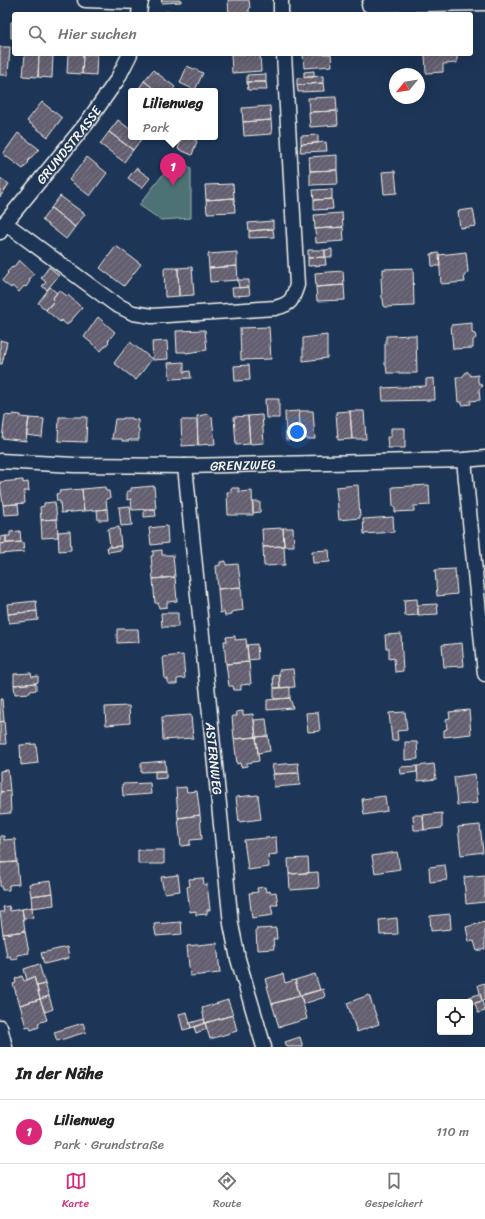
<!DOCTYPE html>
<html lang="de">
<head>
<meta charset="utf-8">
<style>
	:root { --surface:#fff; --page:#f6f6f6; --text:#222; --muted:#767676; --line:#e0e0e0; --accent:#db2777 }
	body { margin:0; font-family:Sriracha,sans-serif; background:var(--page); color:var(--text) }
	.controls { position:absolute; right:12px; bottom:12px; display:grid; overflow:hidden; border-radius:4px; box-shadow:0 4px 16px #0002 }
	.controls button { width:36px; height:36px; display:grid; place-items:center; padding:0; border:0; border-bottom:1px solid var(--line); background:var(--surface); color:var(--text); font:20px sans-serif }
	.compass { position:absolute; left:389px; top:68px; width:36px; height:36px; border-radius:50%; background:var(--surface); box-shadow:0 4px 16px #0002; rotate:240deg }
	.you { position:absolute; left:297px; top:432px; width:14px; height:14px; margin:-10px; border:3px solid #fff; border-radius:50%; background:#1a73e8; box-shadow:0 0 0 6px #1a73e833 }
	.badge { display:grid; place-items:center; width:26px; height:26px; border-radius:50%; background:var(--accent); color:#fff; font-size:13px; font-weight:700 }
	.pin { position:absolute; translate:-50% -33px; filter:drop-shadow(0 1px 2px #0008) }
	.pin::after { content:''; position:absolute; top:21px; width:14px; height:12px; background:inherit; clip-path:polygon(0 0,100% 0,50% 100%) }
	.popup { position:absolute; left:128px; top:88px; width:90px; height:52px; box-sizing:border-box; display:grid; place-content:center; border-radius:4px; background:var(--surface); filter:drop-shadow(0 1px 3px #0005); font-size:13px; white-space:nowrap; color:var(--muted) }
	.popup b { font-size:15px; color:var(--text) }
	.popup::after { content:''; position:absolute; left:50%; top:100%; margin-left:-8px; border:8px solid transparent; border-top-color:var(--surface) }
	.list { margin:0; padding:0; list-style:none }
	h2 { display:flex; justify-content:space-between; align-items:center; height:52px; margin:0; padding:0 16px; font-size:17px }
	h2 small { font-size:13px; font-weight:400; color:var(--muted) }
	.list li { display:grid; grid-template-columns:26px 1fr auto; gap:12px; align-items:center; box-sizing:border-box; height:64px; padding:0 16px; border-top:1px solid var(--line) }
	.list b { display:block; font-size:15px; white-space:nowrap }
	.list p { margin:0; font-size:13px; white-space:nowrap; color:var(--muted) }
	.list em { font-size:13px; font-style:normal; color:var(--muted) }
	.icon { flex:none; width:22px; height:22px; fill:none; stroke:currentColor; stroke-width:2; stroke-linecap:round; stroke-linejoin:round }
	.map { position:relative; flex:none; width:485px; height:1047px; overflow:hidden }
	.search { position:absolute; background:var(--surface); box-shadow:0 4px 16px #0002; left:12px; right:12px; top:12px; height:44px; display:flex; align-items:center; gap:10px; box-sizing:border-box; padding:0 14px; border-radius:4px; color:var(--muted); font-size:15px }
	.sheet { height:116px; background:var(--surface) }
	nav { display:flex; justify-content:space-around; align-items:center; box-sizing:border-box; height:56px; border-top:1px solid var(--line); background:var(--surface); font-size:11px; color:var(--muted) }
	nav a { display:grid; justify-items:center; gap:2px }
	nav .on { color:var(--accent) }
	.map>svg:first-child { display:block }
</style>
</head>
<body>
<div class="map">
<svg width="485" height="1047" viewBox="0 0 485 1047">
	<defs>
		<pattern id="building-hatch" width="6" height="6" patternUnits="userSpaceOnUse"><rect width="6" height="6" fill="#635f6f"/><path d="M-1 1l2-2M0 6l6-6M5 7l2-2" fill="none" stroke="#7a7684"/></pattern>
	</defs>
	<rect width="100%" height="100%" fill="#1d3557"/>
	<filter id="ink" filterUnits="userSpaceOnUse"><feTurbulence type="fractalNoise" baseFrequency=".025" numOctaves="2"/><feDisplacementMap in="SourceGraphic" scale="8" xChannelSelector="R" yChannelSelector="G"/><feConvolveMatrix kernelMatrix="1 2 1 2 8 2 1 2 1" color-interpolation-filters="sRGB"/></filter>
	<g filter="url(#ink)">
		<path fill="#4d7274" stroke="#a0b2ae" d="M176,158L191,168V218L161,220L139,205Z"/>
		<path fill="url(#building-hatch)" stroke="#f4f1e8" d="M161,0H181V2L162,3Z
			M228,0H249L250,8L249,9V14H229Z
			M191,11V14H165V12Z
			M11,22H14V38H11Z
			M0,47H10L8,75H0Z
			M25,54H39L38,77L23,76Z
			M39,54H53L52,78L38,77Z
			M68,54H83L82,74L67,73Z
			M83,54H97L96,75L82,74Z
			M231,54H260L261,71L232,73Z
			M303,54H331L332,66L304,68Z
			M425,54H457V63L443,64V72L426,73Z
			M187,66L203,73L195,90L180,83Z
			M153,70L175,87L172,91H157L144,81Z
			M314,71V77H304V72Z
			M266,74V82H247V75Z
			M323,76V83L297,85V78Z
			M144,81L157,91H137Z
			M247,82H266L267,90H248Z
			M323,83L324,91L298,92L297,85Z
			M336,97L337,111L309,112L308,98Z
			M42,102L62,118L48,137L27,121Z
			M270,106L271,120L243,122L242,108Z
			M337,111L338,125L310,127L309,112Z
			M118,120L131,130V137H141L142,138L133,150L109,132Z
			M271,120L272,134L244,136L243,122Z
			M109,132L133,150L124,162L100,144Z
			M18,133L39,149L28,161L29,162L23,169L3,154Z
			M318,135V143L301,144V136Z
			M182,137H189L197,141L192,155L178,149Z
			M326,142L327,151L300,152L301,144Z
			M337,155V170L310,171L309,157Z
			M87,157L107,173L90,196L69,180Z
			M136,168L150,178L142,188L128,178Z
			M337,170L338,184L310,185V171Z
			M395,171L397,193L384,194L382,172Z
			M0,178L9,184L0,197Z
			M233,184L234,198L206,200L205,185Z
			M332,189V199L314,200L313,190Z
			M60,196L85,214L75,227L51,208Z
			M234,198L235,212L207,213L206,200Z
			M332,199L333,209L314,210V200Z
			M51,208L75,227L66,239L42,220Z
			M473,209L476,226L460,228L458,211Z
			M342,213L343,227L315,229L314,215Z
			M273,221V229L249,231L248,223Z
			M343,227L344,241L316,243L315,229Z
			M273,229L274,237L249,238V231Z
			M116,246L141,264L124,286L100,268Z
			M332,249V257H325V250Z
			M308,250H325V257L308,258Z
			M237,252V266L209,268L208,254Z
			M466,252L468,272L464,276L465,282L441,284L439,255Z
			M439,253L440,266H432L431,254Z
			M325,257L326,265L308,266V258Z
			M19,260L34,274L29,280L30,281L26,287L24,286L19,292L12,286L11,288L2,281L8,273L7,272L12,267L13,268Z
			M237,266L238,280L210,282L209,268Z
			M49,267L59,275L47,290L42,286L46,282L41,278Z
			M192,267L194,295L179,296L178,268Z
			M164,268H178L179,296L165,297Z
			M413,268L414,306L384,307L383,299L382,298L381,277H383V269Z
			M343,271L344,285L316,287L315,273Z
			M238,280H249V287L239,288Z
			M344,285L345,300L317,301L316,287Z
			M50,287L57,293L52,299L54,301L46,310L38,303Z
			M249,287L250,295L233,296L232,288Z
			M59,290L67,296L68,295L82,308L67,325L61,320L60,322L46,310L54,301L52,299Z
			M98,317L115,332L108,341L109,342L101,351L84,337Z
			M472,323V333L475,334L476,338L473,340V348L453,349L451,325Z
			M269,327L271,359L241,360L240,328Z
			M205,330L207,350L186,353V352H177L176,331Z
			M327,335V358L303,361V338Z
			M416,335L417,373H387L386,365H385V344H386V336Z
			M0,340L7,342L2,364H0Z
			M167,341L168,359L153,360L152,342Z
			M130,342L152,359L136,380L114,363Z
			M184,362V372L190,371L191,378L170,379L168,363Z
			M249,365L250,380L235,381L234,366Z
			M467,371L471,376L478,375V382L483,386L479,389L480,400L470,401L471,404L462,405V402H458L456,377H462Z
			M434,378L435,400L383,401L382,388L426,386V379Z
			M265,399H279V418H266Z
			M299,411H313L315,439H301Z
			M299,411L301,439L286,440L285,412Z
			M350,411H364L366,439H352Z
			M350,411L352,439L338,440L336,412Z
			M13,414L21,415V417L29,418L26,441L2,438L5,415L13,416Z
			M209,414L212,417L215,444L198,445L197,416Z
			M262,415L264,443L250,444L248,416Z
			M248,416L250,444L236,445L234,417Z
			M59,417H87L86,442L58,441Z
			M29,418L44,419L42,437L26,435Z
			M123,418H132V419L138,420V429H139V440H129V441H122V439H112L115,419H123Z
			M181,420H197L198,445L182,446Z
			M391,428H405V448H388L387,437H391Z
			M23,480V483L28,482L29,491H24L25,503L3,505L0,482Z
			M358,485L360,518L339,520L336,487Z
			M429,485L430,505L414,506V511L395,512V507H393L392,487Z
			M154,486L156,509L132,510L131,499L127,500V491H131V488Z
			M105,487L106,491H109L110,498L106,499L107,509L84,511L82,489Z
			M231,488H239V492L252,491L253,515H228L227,492H231Z
			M82,489L84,511L61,513L60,501H57L56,494L60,493L59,491Z
			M55,502L57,519L41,520L40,507L44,506V503Z
			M253,502H260V512L253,513Z
			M18,504L19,514L4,515L3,505Z
			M130,506L132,525L121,526L119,507Z
			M107,509L108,520H98L97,510Z
			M144,509H155L156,516L144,517Z
			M393,517L394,532L364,534L363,519Z
			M57,519L58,537L42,538L41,520Z
			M167,526L168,543L151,545L149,528Z
			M119,527L121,546L110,547L108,529Z
			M283,528H293L294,546H284Z
			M283,528L284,546L263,547L262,529Z
			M20,531L21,542L6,543V536H10V532Z
			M70,531L71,550L59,551L58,532Z
			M6,536V543L0,544V537Z
			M23,542L24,552L0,554V544Z
			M121,546V550L108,552L107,547Z
			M284,546L285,565L264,566L263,547Z
			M162,550V555H173L175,577L153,579L151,556H153V551Z
			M329,550L330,562L313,563L312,551Z
			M226,561V565L238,564L241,587L218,589L216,566L220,565V562Z
			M455,569L457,594L437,596L435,570Z
			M175,577L177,601L167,602V607L159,608L158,603H155L153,579Z
			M241,587L243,610L231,612V615L225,616L224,612L220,613L218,589Z
			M417,599L418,615L405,616L404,600Z
			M36,601L37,611L8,614L7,604Z
			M437,604L438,614L418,615V605Z
			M37,611L38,620L9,623L8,614Z
			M161,613H178V627H162Z
			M117,629H138L139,642L117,643Z
			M401,634L403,671L395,672L394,658L389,659V648H386L385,635Z
			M235,636V640L246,639L249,662L226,664L224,641H227L226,637Z
			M462,643L464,666L444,667L442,645Z
			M257,644L258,659L248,660L247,645Z
			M183,655L185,678L177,679V684H168V679H165L163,657Z
			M249,662L251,684L241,685V690H234L233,686H229L226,664Z
			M293,669L295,687L280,688L279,670Z
			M31,673L32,677L38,676V682L36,683L14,685V674Z
			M279,675L280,688H274L273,676Z
			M36,683V690L30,691V693L15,694L14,685Z
			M290,687V698L274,699V688Z
			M290,698L293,708L267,710V700Z
			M0,699H2L4,721L0,722Z
			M129,706L130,723L106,725L105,707Z
			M469,710L471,734L444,737V730L447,729L446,719L450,718L449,712Z
			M243,711V715L253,714L256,737L234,739L232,716H237L236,712Z
			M318,712L320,731L308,732L306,713Z
			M405,712L407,730L397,731L398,740L392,741L389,713Z
			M191,715L193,738L163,740L162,717Z
			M266,719L268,736L256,737L254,720Z
			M4,721L6,744H0V722Z
			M268,736L270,751L258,753L256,737Z
			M256,737L259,761L247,763V766L241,767L240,763L237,764L234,739Z
			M405,742H417L418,759L405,760Z
			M36,744L38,763L21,765L20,745Z
			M165,761L166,771L141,772V763Z
			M298,763L299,773L274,774L272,765Z
			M434,764L436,779L418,781L417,766Z
			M417,766V772L401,774L400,767Z
			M8,770L10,791L0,792V771Z
			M155,771H166V778L155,779Z
			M299,773L300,785L274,787L273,774Z
			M475,774L478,803L457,805L454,777Z
			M150,783L151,794L123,796L122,784Z
			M186,787L187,792L197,791L200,815L178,818L176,788Z
			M10,791L11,813L0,814V792Z
			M258,795L261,819L239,822L236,797Z
			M385,796L387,811L364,815L362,799Z
			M442,813V828L424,830L423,815Z
			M200,815L202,839L190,840V845L181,846L178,818Z
			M413,815H423L424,830H414Z
			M480,825L483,852L461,855L458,827Z
			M0,836H4V840L15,839L17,862L0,863Z
			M276,837L277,854L268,855L269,867L248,870L244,840Z
			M138,850H164V864H138Z
			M397,852L400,869L375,873L372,856Z
			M308,858L309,873L289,874L288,859Z
			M17,862L19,884L9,885V890H2L1,886H0V863Z
			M445,865L447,880L430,882L429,867Z
			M318,872L319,888L290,890L289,874Z
			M178,875L180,891L164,893L161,877Z
			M485,875V902L466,904L464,877Z
			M203,878L204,885L207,884L210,910H207V914L196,915V911L190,912L187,887L190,886L189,879Z
			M51,881L53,893L31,896L29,884Z
			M265,887L266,892L270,891V893L276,892L278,905H271L273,915L252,918L249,893L258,892L257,888Z
			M53,893L54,905L32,908L31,896Z
			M9,906L10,911L22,909L25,931L3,934L0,912H4L3,907Z
			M32,907L33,918L24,919L22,909Z
			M450,914L451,929L431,931L430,916Z
			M397,918L398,934L380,935L379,920Z
			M181,922L182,934L156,936L154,924Z
			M485,922V949L477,951L474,941L469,942L466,927Z
			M276,928L277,939H273L274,949L257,950L256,929Z
			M25,931L29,953L17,955L18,959L11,960L10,956L7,957L3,934Z
			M217,943L220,973L190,976L187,946Z
			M67,947L69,958L44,964L41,953Z
			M39,964L45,984L37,986L34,977L27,980L24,969Z
			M283,974L285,983L295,980L300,996L272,1004L265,979Z
			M315,974L320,990L300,996L295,980Z
			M22,976L24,981L34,977L40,999L20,1005L13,984L16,983L15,979Z
			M485,983V1000L482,1001L478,985Z
			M45,984L49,996L40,999L37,986Z
			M323,989L325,997L303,1004L301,995Z
			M480,994L482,1001L471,1004L469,997Z
			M301,995L307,1019L279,1027L272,1004Z
			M369,995L379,1024L357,1032L347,1003Z
			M49,996L53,1009L45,1012L40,999Z
			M40,999L47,1020L38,1023L39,1027L31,1030L29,1026L26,1027L20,1005Z
			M228,1000L233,1015L205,1023L202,1008Z
			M482,1001L485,1011L478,1013L475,1003Z
			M187,1012L191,1028L183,1030L179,1014Z
			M233,1015L237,1031L210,1039L205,1023Z
			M204,1019L205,1023L191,1028L190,1023Z
			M83,1023L86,1032L57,1041L54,1032Z
			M205,1023L207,1029L196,1033L194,1027Z
			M300,1037L303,1047H287L285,1042Z"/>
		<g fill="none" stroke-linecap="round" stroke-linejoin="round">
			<g stroke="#f4f1e8" stroke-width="17">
				<g id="minor">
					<path d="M85,0L141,2"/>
					<path d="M281,0V14"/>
					<path d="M369,5L485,3"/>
					<path d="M139,14L141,0"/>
					<path d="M5,223L115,304L133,313L152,316L275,308C291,304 292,301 297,285L284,54"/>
					<path id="s1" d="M0,232L5,223L86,124L117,80L130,54"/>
					<path d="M464,460L485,674"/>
					<path id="s2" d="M0,461L74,465L185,466L464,460L485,458"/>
					<path id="s3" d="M185,466L231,924L238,959L264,1047"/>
					<path d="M0,1027L5,1047"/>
				</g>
			</g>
			<use href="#minor" stroke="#1d3557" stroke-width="14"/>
		</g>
	</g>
	<g text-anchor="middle" stroke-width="3" stroke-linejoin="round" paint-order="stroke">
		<g font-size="13" fill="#f4f1e8" stroke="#1d3557">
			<text dy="5" stroke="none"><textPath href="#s1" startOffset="111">GRUNDSTRASSE</textPath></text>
			<text dy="5" stroke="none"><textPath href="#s2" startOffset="243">GRENZWEG</textPath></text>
			<text dy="5" stroke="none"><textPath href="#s3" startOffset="294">ASTERNWEG</textPath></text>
		</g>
	</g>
</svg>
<div class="controls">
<button><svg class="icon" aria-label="locate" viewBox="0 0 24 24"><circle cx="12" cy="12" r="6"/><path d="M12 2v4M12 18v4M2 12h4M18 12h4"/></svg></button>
</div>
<svg class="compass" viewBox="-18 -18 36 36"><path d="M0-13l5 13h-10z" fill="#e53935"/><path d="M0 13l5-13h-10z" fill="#767676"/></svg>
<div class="you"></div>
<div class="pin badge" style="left:173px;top:186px">1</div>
<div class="popup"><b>Lilienweg</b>Park</div>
<div class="search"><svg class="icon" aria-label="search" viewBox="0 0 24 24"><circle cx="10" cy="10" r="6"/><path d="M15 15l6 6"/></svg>Hier suchen</div>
</div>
<section class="sheet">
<h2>In der Nähe<small></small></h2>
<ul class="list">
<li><span class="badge">1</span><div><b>Lilienweg</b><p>Park · Grundstraße</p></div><em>110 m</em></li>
</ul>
</section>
<nav>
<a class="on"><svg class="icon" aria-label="map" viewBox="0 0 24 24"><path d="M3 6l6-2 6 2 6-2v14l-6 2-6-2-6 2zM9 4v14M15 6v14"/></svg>Karte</a>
<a><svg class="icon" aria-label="directions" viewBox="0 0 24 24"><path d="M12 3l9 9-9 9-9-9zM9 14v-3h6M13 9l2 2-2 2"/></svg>Route</a>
<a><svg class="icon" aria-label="saved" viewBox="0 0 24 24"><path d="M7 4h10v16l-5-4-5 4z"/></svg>Gespeichert</a>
</nav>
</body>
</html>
